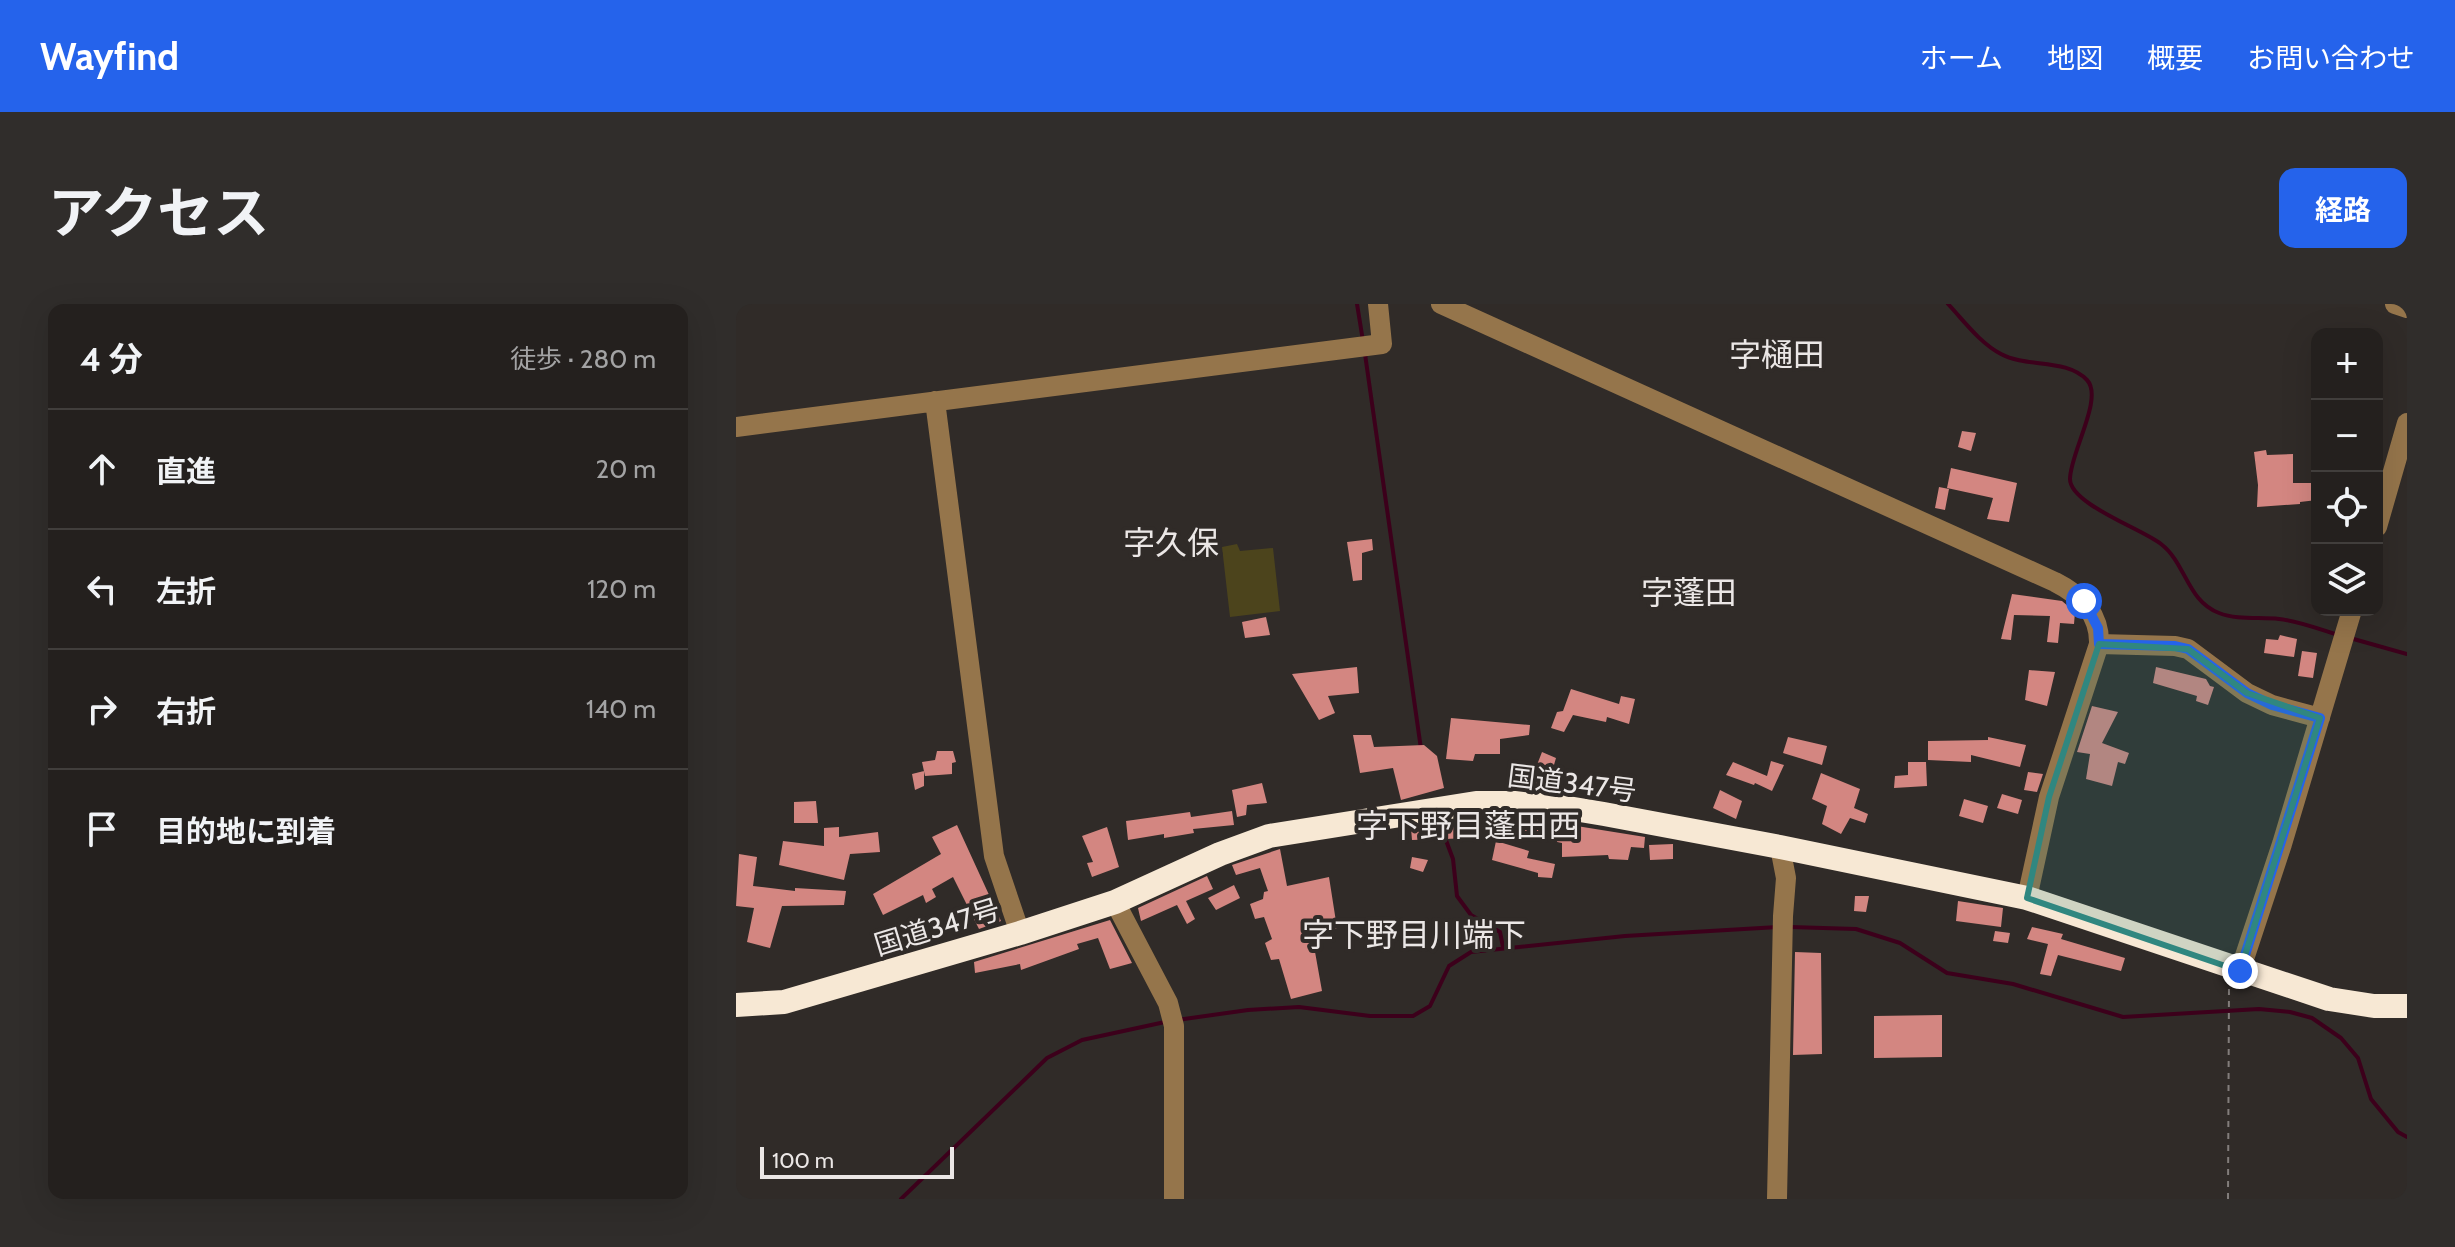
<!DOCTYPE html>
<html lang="ja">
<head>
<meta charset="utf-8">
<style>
	:root { --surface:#24201e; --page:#302d2b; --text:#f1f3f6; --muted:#a3a3a4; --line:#413e3c; --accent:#2563eb }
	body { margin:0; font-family:Cabin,"Noto Sans JP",sans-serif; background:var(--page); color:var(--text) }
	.controls { position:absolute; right:24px; top:24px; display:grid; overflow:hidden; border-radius:16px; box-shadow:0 8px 32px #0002 }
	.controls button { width:72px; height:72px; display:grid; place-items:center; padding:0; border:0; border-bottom:2px solid var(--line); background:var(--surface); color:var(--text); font:40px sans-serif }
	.scale { position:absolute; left:24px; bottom:20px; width:194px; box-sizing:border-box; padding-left:8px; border:4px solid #ebe7e6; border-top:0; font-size:22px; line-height:28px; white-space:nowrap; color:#ebe7e6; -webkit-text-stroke:6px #302b28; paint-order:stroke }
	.stop { position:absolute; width:24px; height:24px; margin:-18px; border:6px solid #2563eb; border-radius:50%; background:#fff }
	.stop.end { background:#2563eb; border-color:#fff; box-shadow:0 2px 8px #0008 }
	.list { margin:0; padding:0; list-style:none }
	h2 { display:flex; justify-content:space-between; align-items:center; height:104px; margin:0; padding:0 32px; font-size:34px }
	h2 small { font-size:26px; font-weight:400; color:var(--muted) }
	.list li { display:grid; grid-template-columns:52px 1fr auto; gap:24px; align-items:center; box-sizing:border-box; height:120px; padding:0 32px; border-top:2px solid var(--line) }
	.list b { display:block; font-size:30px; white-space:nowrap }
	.list em { font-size:26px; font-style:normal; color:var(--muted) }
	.icon { flex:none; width:44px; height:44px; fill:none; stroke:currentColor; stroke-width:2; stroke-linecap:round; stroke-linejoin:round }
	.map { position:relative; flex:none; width:1671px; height:895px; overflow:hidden; border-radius:16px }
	header { display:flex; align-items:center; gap:48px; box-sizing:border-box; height:112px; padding:0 40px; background:var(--accent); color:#fff }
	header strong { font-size:38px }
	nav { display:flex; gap:44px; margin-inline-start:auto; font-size:28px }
	.intro { display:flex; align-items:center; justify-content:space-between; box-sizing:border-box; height:192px; padding:0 48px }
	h1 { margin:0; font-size:56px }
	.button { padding:20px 36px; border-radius:16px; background:var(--accent); color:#fff; font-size:28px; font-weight:700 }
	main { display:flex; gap:48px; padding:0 48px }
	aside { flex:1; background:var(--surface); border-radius:16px; box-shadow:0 8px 32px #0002 }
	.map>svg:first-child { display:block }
</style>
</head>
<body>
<header>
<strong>Wayfind</strong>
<nav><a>ホーム</a><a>地図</a><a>概要</a><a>お問い合わせ</a></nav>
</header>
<div class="intro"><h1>アクセス</h1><a class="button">経路</a></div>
<main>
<aside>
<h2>4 分<small>徒歩 · 280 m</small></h2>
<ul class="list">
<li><svg class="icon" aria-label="ahead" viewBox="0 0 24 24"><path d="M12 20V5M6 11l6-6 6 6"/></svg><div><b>直進</b></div><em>20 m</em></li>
<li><svg class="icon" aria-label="left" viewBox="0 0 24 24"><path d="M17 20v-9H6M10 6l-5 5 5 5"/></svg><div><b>左折</b></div><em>120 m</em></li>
<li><svg class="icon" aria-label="right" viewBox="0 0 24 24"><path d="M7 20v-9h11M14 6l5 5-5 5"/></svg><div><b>右折</b></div><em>140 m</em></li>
<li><svg class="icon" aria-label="arrive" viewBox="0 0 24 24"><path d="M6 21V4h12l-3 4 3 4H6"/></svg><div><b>目的地に到着</b></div></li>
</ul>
</aside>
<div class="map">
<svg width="1671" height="895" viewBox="0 0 1671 895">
	<rect width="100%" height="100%" fill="#302b28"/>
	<path fill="#4c441c" d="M501,240L504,247L537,244L544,307L494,313L486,243Z"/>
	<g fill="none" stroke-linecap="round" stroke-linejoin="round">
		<path stroke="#3c001b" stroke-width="4" d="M621,0L627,37
			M1212,0C1228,17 1244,39 1265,50C1291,64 1330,54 1351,76C1368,94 1334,149 1334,175C1334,200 1406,225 1425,240C1450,259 1451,297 1483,309C1501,316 1523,313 1543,315C1562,317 1583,325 1602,331
			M629,50L685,445
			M1614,334L1671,350
			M702,515L717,555L721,592L735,611L764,628L767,643
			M1054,623L1120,625L1164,639L1211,669L1277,680L1387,713L1523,705L1554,708L1576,714L1605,734L1622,754L1635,795L1662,828L1671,833
			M441,716L512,706L563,703L634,712H677L694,702L713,662L735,648L889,632L1042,623
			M165,895L311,754L346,736L429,718"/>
	</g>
	<path fill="#d38681" d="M1226,127L1240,129L1235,147L1222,143Z
		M1530,146L1531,151L1557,150V179H1581V196L1564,198V200L1521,203L1522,181L1518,148Z
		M1215,164L1281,179L1273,218L1251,215L1257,194L1211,184Z
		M1203,183L1213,185L1209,206L1199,204Z
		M636,235L637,246L626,249V276L617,277L611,238Z
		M1276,290L1326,297L1339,308L1338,320L1324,319L1322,339L1311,338L1314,312L1278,311L1275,336L1265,335Z
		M530,313L534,331L509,334L506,318Z
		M1544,331L1561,335L1558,353L1528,349L1530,335L1542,336Z
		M1566,347L1581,349L1577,374L1562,372Z
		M621,363L623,389L592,392L599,409L583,416L556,370Z
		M1420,363L1470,375L1474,382L1478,383L1472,401L1460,397L1461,392L1417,379Z
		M1293,366L1319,368L1311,402L1289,396Z
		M835,385L883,400L885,392L899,395L893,420L871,413L870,418L837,411L828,428L815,424L821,408L827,407Z
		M1356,402L1382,408L1366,439L1393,449L1389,460L1382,458L1376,482L1350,475L1354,450L1341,448Z
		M715,414L794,421L793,431L764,435V450H739L737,457L710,455Z
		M617,431H635L638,443L688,441L701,452L708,484L665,496L657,464L624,469Z
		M1052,433L1091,442L1086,461L1047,449Z
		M1252,433L1290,441L1284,463L1235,451V458L1192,456V437L1252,436Z
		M201,447H217L220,458L216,459V470L189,472L186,458L199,456Z
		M806,448L820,454L811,485L794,479Z
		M1035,457L1048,461L1036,487L1019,479L1018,481L990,471L997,458L1031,472Z
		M1172,458H1190L1191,482L1158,484L1159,472L1172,471Z
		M188,467V482L179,486L176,470Z
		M1292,468L1307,470L1301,488L1288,486Z
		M1085,469L1124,485L1118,504L1132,510L1129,519L1114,514L1105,530L1086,520L1091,502L1076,495Z
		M867,472L884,475L881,486L864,481Z
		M526,479L531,499L511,501L510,511L501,513L496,486Z
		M984,486L1006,497L1000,515L977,504Z
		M1266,490L1286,496L1282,510L1261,504Z
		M1228,495L1252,502L1247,519L1223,512Z
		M80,497L82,519H58V498Z
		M496,507L498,521L457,525L458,529L428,534V530L392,536L390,517L454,508L455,513Z
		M791,514L909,533L908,544L895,543L892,556L873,555L872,551L826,553V539L788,531Z
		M739,516L738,534L676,536L675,524Z
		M221,521L265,617L243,625L217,573L196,585L200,593L190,599L187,591L147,611L137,590L205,550L196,533Z
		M103,523V533L142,528L144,548L114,550L108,576L43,561L47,537L88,542V524Z
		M371,523L383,563L356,573L351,559L357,558L346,532Z
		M760,537L793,547L791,554L819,560L816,574L802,573V569L756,556Z
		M937,540V555L914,556L913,541Z
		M544,545L551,582L593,573L601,624L576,631L586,687L555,695L543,655L535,656L529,639L536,635L528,613L519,615L514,600L527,595L528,588L532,587L524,564L500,571L496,561Z
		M3,550L21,553L17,582L59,587V584L110,587L108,601L46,602L34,644L11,638L18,604L0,602Z
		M676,553L692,556L687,568L674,564Z
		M471,572L477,585L450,597L459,615L451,620L441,601L405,617L402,604Z
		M498,581L504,594L480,606L472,594Z
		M1119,592H1133L1130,608L1118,607Z
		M1222,597L1267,604L1265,623L1220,617Z
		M374,616L396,659L374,665L362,634L341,640L343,645L285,666L284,660L239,669L238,658Z
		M1296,623L1327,630L1325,635L1389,654L1385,667L1322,651L1315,672L1304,670L1312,640L1291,635Z
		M1259,627L1274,629L1272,639L1257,637Z
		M1059,648L1085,649L1086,750L1057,751Z
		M1206,711V753L1138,754V712Z"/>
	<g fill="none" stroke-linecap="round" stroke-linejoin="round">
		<path stroke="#827d7b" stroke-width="2" stroke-dasharray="6 6" stroke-linecap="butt" d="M1492,895L1493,680"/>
		<path stroke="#95754b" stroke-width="20" d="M705,0L1319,278C1345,291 1364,310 1363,340L1313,493L1291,594
			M1659,0L1671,4
			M199,97L258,552L284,629
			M0,123L646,40L642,0
			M1641,223L1671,119
			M1363,340L1439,342L1452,345L1511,389L1536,401L1584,414
			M379,598L432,699L438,722V895
			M1504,667L1546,540L1616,306
			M1041,895L1047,612L1050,574L1044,543"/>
		<path stroke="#f7e8d4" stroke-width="24" d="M0,701L48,698L284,629L379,598L484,550L533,532L740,499H802L868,510L1044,543L1291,594L1593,695L1638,702H1671"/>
	</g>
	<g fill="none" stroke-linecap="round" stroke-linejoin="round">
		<path stroke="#2563eb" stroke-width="10" d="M1348,297L1362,324L1363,340L1439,342L1452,345L1511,389L1536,401L1584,414L1504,667"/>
	</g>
	<path fill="#308780" fill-opacity="0.2" stroke="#308780" stroke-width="6" stroke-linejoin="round" d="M1363,340L1452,345L1511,389L1584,414L1504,667L1291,594L1313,493Z"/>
	<g text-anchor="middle" stroke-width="8" stroke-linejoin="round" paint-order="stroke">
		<g font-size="28" fill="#ebe7e6" stroke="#302b28">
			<text transform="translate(836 479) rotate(7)" y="10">国道347号</text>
			<text transform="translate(201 623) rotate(-17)" y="10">国道347号</text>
		</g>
		<g font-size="32" fill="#ebe7e6" stroke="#302b28">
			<text x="1041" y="62">字樋田</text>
			<text x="435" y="250">字久保</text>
			<text x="953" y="300">字蓬田</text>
			<text x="732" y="533">字下野目蓬田西</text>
			<text x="678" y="642">字下野目川端下</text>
		</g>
	</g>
</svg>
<div class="controls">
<button>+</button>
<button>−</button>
<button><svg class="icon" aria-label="locate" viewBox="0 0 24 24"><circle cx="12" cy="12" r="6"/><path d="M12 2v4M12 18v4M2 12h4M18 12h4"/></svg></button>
<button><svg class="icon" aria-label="layers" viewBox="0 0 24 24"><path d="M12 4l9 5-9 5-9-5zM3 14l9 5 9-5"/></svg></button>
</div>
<div class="scale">100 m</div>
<div class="stop" style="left:1348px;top:297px"></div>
<div class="stop end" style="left:1504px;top:667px"></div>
</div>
</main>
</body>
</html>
